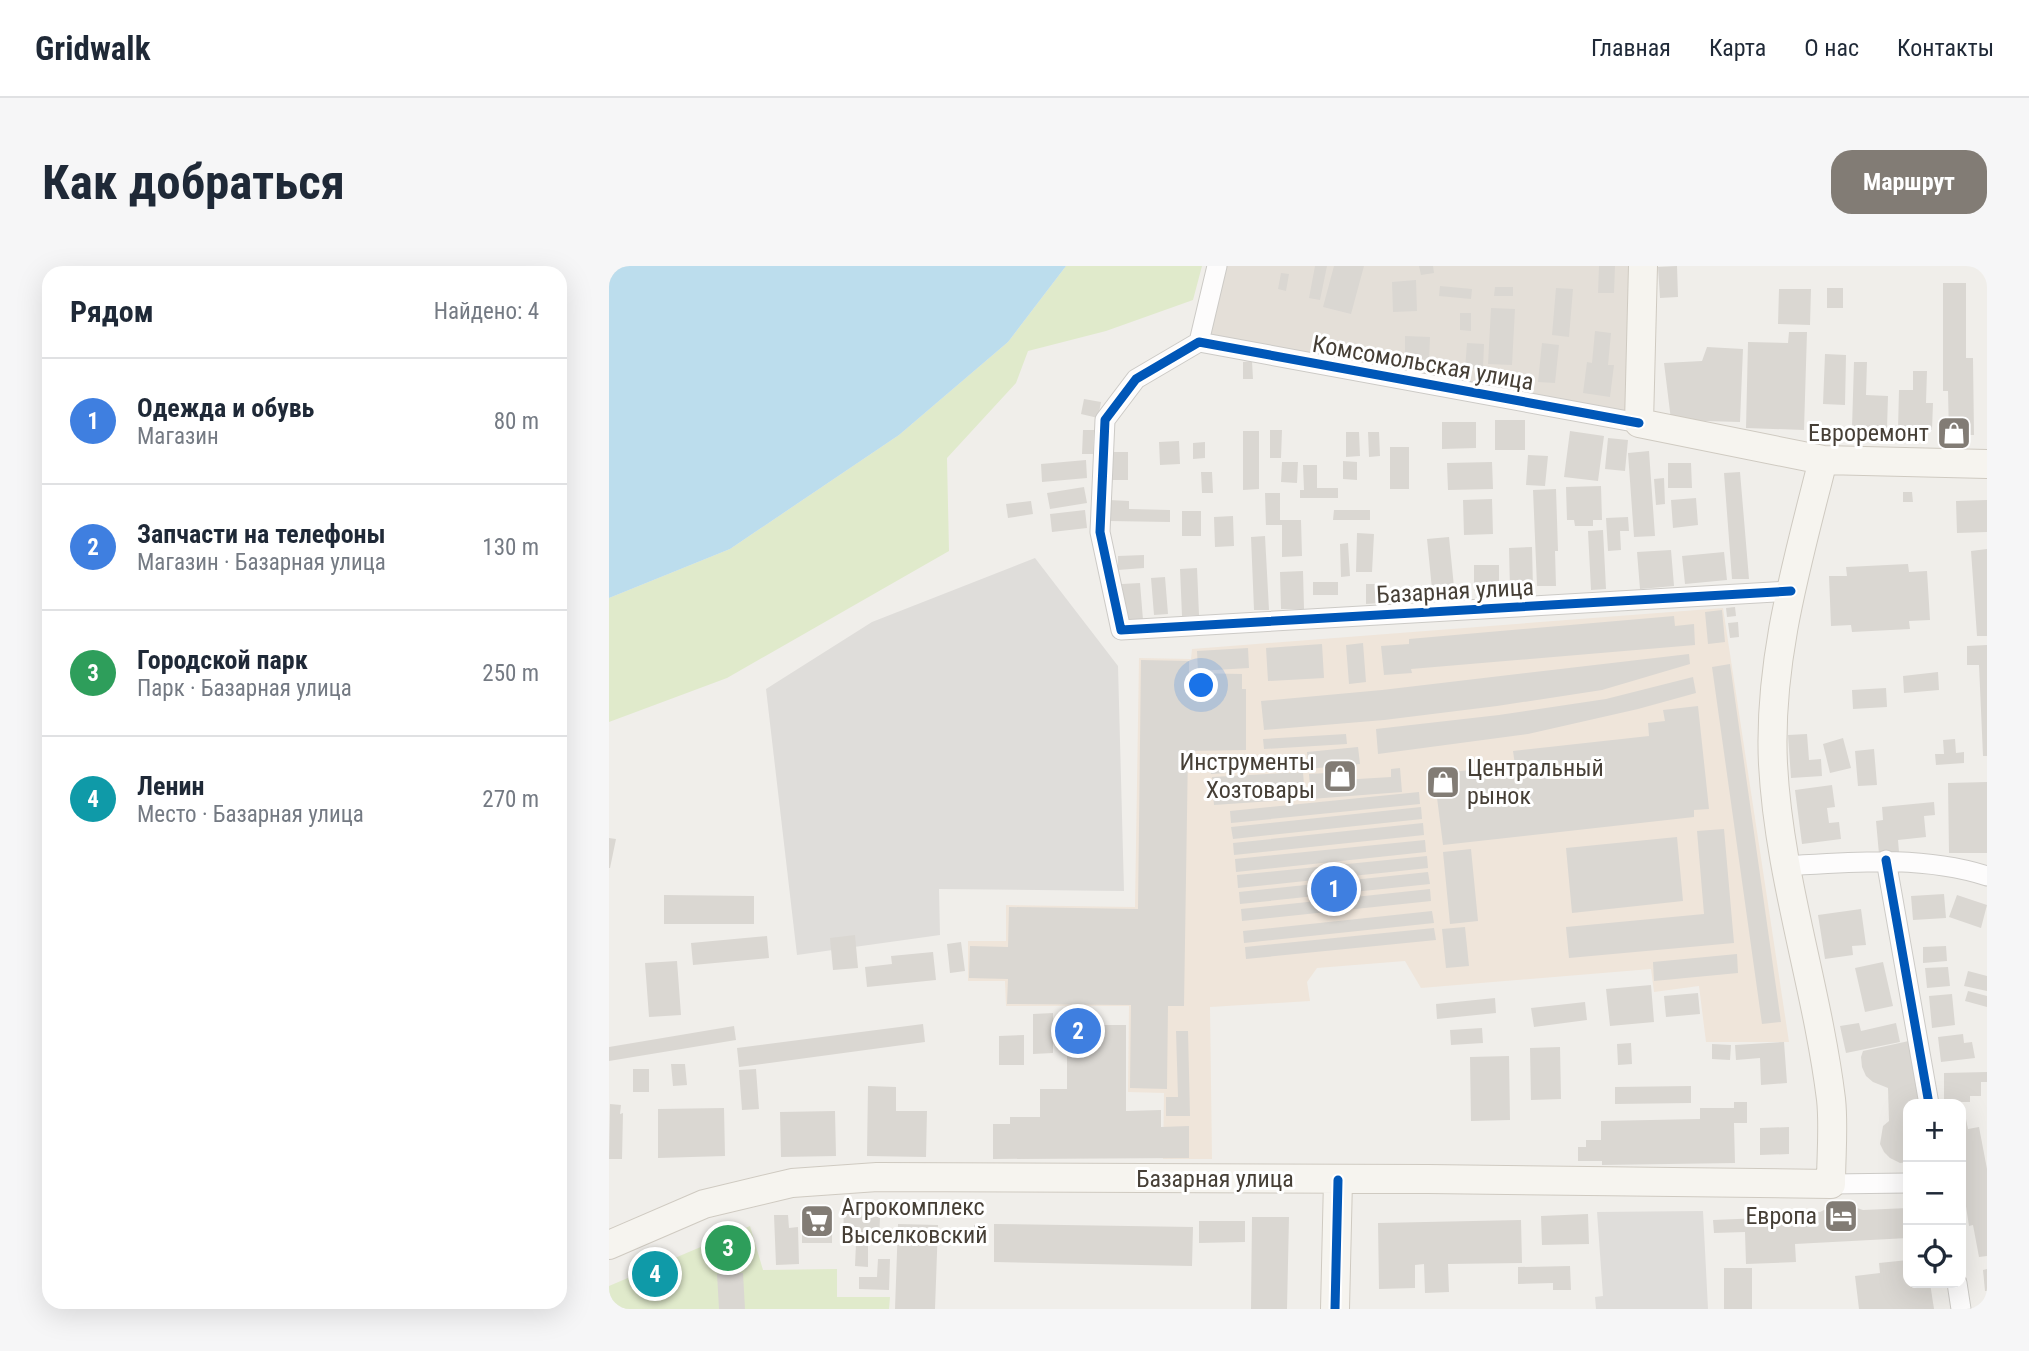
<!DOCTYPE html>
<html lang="ru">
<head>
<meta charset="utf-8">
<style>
	:root { --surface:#fff; --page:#f6f6f7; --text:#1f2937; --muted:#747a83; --line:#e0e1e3; --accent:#827c75 }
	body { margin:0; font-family:"Roboto Condensed",sans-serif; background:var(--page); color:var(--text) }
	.controls { position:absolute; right:21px; bottom:21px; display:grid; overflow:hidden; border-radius:14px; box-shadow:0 7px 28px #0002 }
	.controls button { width:63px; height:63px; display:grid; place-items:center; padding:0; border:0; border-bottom:2px solid var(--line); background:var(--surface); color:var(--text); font:35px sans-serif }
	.you { position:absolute; left:593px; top:420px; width:24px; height:24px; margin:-18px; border:5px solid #fff; border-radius:50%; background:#1a73e8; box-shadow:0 0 0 10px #1a73e833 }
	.badge { display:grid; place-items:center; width:46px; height:46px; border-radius:50%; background:var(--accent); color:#fff; font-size:23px; font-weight:700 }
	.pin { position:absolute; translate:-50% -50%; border:4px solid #fff; box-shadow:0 2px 7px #0006 }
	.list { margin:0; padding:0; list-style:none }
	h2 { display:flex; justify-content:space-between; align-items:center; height:91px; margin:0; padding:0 28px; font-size:30px }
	h2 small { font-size:23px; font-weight:400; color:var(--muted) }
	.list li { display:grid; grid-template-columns:46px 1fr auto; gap:21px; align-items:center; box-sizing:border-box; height:126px; padding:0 28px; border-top:2px solid var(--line) }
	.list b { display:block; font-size:26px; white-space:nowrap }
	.list p { margin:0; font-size:23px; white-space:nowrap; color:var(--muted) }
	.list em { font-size:23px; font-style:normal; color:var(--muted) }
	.icon { flex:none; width:38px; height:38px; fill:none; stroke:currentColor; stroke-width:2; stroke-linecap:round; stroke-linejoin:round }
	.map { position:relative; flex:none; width:1378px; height:1043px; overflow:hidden; border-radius:21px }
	header { display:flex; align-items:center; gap:42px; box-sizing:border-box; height:98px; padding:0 35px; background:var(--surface); border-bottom:2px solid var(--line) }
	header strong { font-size:33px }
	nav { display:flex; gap:38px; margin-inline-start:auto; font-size:24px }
	.intro { display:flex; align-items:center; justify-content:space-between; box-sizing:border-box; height:168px; padding:0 42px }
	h1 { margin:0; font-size:49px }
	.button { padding:18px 32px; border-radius:21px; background:var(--accent); color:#fff; font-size:24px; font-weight:700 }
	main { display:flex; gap:42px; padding:0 42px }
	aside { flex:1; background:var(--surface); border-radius:21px; box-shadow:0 7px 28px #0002 }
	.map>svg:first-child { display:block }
</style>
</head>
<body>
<header>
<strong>Gridwalk</strong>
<nav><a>Главная</a><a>Карта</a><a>О нас</a><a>Контакты</a></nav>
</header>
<div class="intro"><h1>Как добраться</h1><a class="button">Маршрут</a></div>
<main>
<aside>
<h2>Рядом<small>Найдено: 4</small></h2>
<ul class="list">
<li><span class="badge" style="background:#3f7fe0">1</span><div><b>Одежда и обувь</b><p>Магазин</p></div><em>80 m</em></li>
<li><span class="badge" style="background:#3f7fe0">2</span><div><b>Запчасти на телефоны</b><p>Магазин · Базарная улица</p></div><em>130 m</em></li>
<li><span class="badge" style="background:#2e9e5b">3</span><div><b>Городской парк</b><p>Парк · Базарная улица</p></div><em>250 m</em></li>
<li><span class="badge" style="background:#0f9aa8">4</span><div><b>Ленин</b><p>Место · Базарная улица</p></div><em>270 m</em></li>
</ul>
</aside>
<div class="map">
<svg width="1378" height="1043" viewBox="0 0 1378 1043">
	<rect width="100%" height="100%" fill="#f0eeea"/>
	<path fill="#e4dfd8" d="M608,0H1034L1030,157L590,76Z"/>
	<path fill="#efe5da" d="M1114,342L1180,776H1097L1090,720L1045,726L1042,703L812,722L796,695L708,702L698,716L701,735L601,741L603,893H554L555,827L519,826L520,740H397L396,715H359V675H397V639L526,641L530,392L582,393L583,383Z"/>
	<path fill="#e0eacb" d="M457,0H593L584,34L497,65L419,85L407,117L338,192L340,285L118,412L0,456V332L121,283L290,169L399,76Z
		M141,960L154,1004L228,1003V1031H281L280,1043H0V1020Z"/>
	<path fill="#dfddda" d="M426,292L509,400L515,625L330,623L331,669L188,689L157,423L263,356Z
		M1094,945L1099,1043H987L986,1031L994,1030L988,946Z"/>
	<path fill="#bcdded" d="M0,0H457L399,76L290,169L121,283L0,332Z"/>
	<path fill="#dad7d2" d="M706,0H718L711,34L700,32Z
		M725,0H755L742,48L714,41Z
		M810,0H824L825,7L812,9Z
		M990,0H1006L1005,27H989Z
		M1068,0L1069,31L1051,32L1049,1Z
		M672,7L680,8L677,25L669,23Z
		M807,14L808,45L784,46L783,16Z
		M1334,17H1357V92H1364L1365,169H1340L1339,125H1334Z
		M831,20L863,23L862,33L830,30Z
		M886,21H904V30H885Z
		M947,22L964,23L960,71L943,69Z
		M1218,22H1234V42H1218Z
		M1170,23H1202L1201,59L1169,58Z
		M882,42L906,43L903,99L879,98Z
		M851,47H862V65L851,64Z
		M986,65L1002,67L999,99H1005L1001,131L974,127L978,96L983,97Z
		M1180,66H1198L1195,164L1137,162L1139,76L1179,77Z
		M796,70L821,71L820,96L796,95Z
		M858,77L875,78L874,103H856Z
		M933,77L950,79L946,117L929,116Z
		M1098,81L1134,83L1131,156L1062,154L1055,97L1093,95Z
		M1216,88L1237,89L1236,139L1214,138Z
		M643,95L644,113H634V96Z
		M1245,96H1258L1257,129L1279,130L1278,163L1243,162Z
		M1304,105H1318L1317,137H1324L1323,164L1289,163L1290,124H1304Z
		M475,133L492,136L489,152L472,148Z
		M886,154H916V184H886Z
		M833,156H867V182L833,183Z
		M474,164H485L484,188H473Z
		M661,164H673L672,192H661Z
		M634,165H650V223L634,224Z
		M961,165L995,170L989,215L955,211Z
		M737,166H750L751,190L737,191Z
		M759,166H770L771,190L760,191Z
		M999,172L1019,174L1016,205L996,203Z
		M570,175L571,198L551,199L550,176Z
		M596,176V192L584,193V177Z
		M781,181H800V223H781Z
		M1040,185L1046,270L1025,271L1019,187Z
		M501,186H519V214H501Z
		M919,189L939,190L936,220L917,219Z
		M477,194L478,212L433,216L432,198Z
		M734,195L748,196V214L734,213Z
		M673,196H689L688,217L672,216Z
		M883,196L884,223L839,224L838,197Z
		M1059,197H1082L1083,222H1059Z
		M694,199H708V222H729V232H691V224H695Z
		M592,206H603L604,227H593Z
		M1131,206L1140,313H1123L1115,207Z
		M1055,212L1056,238L1047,239L1045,213Z
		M992,220L993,254H984V260H966L965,254H958L957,221Z
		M475,221L478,237L441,243L438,227Z
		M947,223L949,285H946L947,320H928L924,224Z
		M1294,226H1303L1304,236H1294Z
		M656,227H671V254H692L693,290L673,291V259H657Z
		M1087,232L1089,259L1064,262L1062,234Z
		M883,233L884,268L855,269L854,234Z
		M500,234L520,235V243L561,244V256L500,255Z
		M1378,234V266L1348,267L1347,235Z
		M422,235L424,248L399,252L397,238Z
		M476,244L478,262L443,266L441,248Z
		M725,244H761V254H724Z
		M573,245H592V270H573Z
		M624,250L625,280L606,281L605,251Z
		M1019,251L1020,265H1011L1012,284L999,285L997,252Z
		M994,264L997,323L982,324L979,265Z
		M748,267L765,268L763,306H747Z
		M656,270L660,344H645L642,271Z
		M840,271L846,331L824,333L818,273Z
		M739,277L741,310L732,311L731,278Z
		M923,281L924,323L901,324L900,282Z
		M1378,283V370H1368L1362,285Z
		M1062,284L1065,320L1031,323L1028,286Z
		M1115,286L1118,314L1076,318L1073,290Z
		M535,289V302L509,304V290Z
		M1299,298L1300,306L1318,305L1321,354L1300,355L1301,363L1243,366L1242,359L1222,360L1220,310H1238L1237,301Z
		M865,299H890V325H865Z
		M588,302L590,349L573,350L571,303Z
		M694,305L695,343H672L671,306Z
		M556,311L559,348L545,349L542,312Z
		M704,316H729V329H704Z
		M531,317L534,354L516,355L513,318Z
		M757,318H771L772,337L757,338Z
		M1126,341L1127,350L1118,351L1117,342Z
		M1113,344L1116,376L1099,378L1096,346Z
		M1065,350L1066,360L1085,358L1086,379L802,403L803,407L775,409L772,380L800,378V373Z
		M1129,356L1130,371L1121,372L1119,357Z
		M754,377L757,416L740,418L737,379Z
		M713,378L715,412L659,415L657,382Z
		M1378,379V490H1374L1370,399H1358V380Z
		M639,382L640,402L589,405L588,385Z
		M1080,388L1081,398L993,424L888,440L775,454L655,464L652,435L773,424Z
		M532,394L580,395V407L633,408V423H637V484L579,485L575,740H559L558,823L521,822L522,739L398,738L399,713L360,712L361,680L399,681L400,641L529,643Z
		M1121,398L1172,756L1153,758L1103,401Z
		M1329,406L1330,424L1295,427L1294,410Z
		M1084,411L1087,427L1029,443L919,468L769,488L767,463L890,449L997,433Z
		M1277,422L1278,441L1244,443L1243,424Z
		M1089,440L1100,543L1085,544V551L834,579L825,508L906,499L904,485L1040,470L1039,457L1056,455L1054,444Z
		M737,468L738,478L655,483L654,473Z
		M1198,468L1200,494L1212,493L1213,510L1182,512L1179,469Z
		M1234,472L1242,502L1221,507L1214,478Z
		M1346,473L1347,487L1355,486V497L1327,499L1326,488H1335L1334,474Z
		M749,481L751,498L699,503L698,486Z
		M1265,483L1268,519L1249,520L1246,485Z
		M691,488L692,502L602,508L601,494Z
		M791,502L793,526L702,533L700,508L716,507V515L782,511V503Z
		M694,506L695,519L604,524L603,511Z
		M1378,516V587H1340L1339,517Z
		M1223,519L1226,541L1218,542L1220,557L1230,556L1232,573L1193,578L1186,524Z
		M693,523L694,533L605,539L604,529Z
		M810,526L811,538L622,557L621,545Z
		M1325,536L1326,549L1315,550L1317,571L1289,574L1290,586L1270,588L1267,555L1274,554L1273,541Z
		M812,541L813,553L624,573L622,561Z
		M814,557L815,569L625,589L624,577Z
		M1115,563L1125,677L960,692L957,661L1095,648L1088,565Z
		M1068,571L1074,635L963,647L957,582Z
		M0,572L7,573L1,602H0Z
		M816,574L817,586L627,606L626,593Z
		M862,583L869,655L841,658L834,586Z
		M818,590L819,602L629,622L628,609Z
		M819,606L821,618L631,638L630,626Z
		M821,623L822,635L633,655L632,643Z
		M1335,628L1337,652L1304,654L1302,630Z
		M55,629L145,630V658H55Z
		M1348,629L1378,639L1372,662L1340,651Z
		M1252,643L1257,679L1243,680L1244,689L1216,693L1209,649Z
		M823,645L825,657L635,677L634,665Z
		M856,661L860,700L837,702L833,663Z
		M825,662L827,674L637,693L636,681Z
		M246,669L249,702L224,704L221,672Z
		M158,670L160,692L84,699L82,677Z
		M352,676L356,705L341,707L338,678Z
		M1337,680L1338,695L1314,697V681Z
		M324,686L327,714L258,721L256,701L283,698L282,690Z
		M1128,688L1129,707L1045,715L1044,696Z
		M68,695L72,749L40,751L36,697Z
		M1274,696L1284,740L1256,746L1246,702Z
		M1339,701L1341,720L1318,722L1316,702Z
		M1359,705L1378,710V725L1355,720Z
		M1042,719L1045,756L1001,760L997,723Z
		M1359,725L1378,730V741L1356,735Z
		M1089,727L1091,748L1057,751L1055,730Z
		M1343,728L1346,759L1323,762L1320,730Z
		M886,732L887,747L828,753L827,738Z
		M976,736L978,754L925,761L922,742Z
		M444,747V787L424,788V748Z
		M1250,757L1252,765L1287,757L1291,776L1237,787L1231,760Z
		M314,758L316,776L130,801L128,782Z
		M458,759H517V845L552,844V861L580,860V892L384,893V858H401V851H431V823H458Z
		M125,760L127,774L0,795V781Z
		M873,762L874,777L842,779L841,764Z
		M567,765H579L581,850H557V831H569Z
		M1354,768L1355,777L1363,776L1366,792L1332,796L1329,771Z
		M415,769V799H390V770Z
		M1309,773L1321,838H1299V896L1291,897L1281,892L1275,886L1271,878L1274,860L1280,855L1279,822L1264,816L1257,810L1253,801L1252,791L1254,785Z
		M1175,776L1178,817L1152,819L1151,792L1127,794L1126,779Z
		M1022,777L1023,798L1009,799L1008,778Z
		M1103,778L1122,779L1121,794L1103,793Z
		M951,781L952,833L922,834L921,782Z
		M900,790L901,854L862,855L861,791Z
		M62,798H76L78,819L64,820Z
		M24,803H40V826H24Z
		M147,803L150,843L133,844L130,804Z
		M1378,806V816H1372V830H1361V836H1335V807Z
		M259,820L287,821V845H318L317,891L258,890Z
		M1082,820V837L1006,838V821Z
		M1125,836H1138V857H1125L1126,897L993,899V895H969V881H977V874H992V855L1091,853V842H1125Z
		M1,838L12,839L11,848L14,847L13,893H0Z
		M115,842L116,890L49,892V843Z
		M226,845L227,890L172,891L171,846Z
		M1352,848H1356L1359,863L1370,861L1378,903V990L1370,991L1364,959L1360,960L1352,908Z
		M1180,861V888L1151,889V862Z
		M235,938L254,939V951H271L270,977H259V1001L246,1000L247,977H234Z
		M1248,942L1254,944L1299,942V972L1186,978L1187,996L1137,998L1136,966L1105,967L1104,954L1201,950L1200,947L1211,946L1217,943L1220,946L1246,945Z
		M193,945H223V977H193Z
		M979,948L980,978L933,979L932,950Z
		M165,949H179L180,962L189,961L190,998L167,999Z
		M643,951H680L678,1043H642Z
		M912,954L913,997L839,998L840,1026L816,1027L815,998L806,999V1022L770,1023L769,957Z
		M590,955H636V976L590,977Z
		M289,958L329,959L326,1043H286Z
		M385,958L584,961L583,1000L385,996Z
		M365,959H379V969L365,968Z
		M269,993H281L280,1024L250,1023V1011H268Z
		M1299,994V1017H1321L1325,1043H1250L1246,1010L1271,1007L1270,997Z
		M961,1000L962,1024H944V1017L909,1018V1001Z
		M1115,1002H1143V1043H1115Z
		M1378,1003V1025H1376L1374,1004Z
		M134,1007L136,1043H110L108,1008Z"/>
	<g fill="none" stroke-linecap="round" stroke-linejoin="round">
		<g stroke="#cccac6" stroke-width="21">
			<path id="street" d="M590,76L527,113L496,154L491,266L512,364L1182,325
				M590,76L1030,157
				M590,76L608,0
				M1277,594L1320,838
				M1175,600C1243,596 1312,589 1378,610
				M1222,918L1299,917
				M1348,1017L1352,1043"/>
		</g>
		<g stroke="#cfcac1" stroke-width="30">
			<path id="secondary" d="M1034,0L1030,157L1214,194L1378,198
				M0,979L95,938L183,917L268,911L819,913L1222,918C1222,890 1225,860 1222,833C1208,720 1170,612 1164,498C1159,394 1189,294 1214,194
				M726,1043L729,914"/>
		</g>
		<use href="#street" stroke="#fdfcfc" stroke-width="19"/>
		<use href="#secondary" stroke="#f6f4ef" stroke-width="28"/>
		<g stroke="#fff" stroke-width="13">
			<path id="cycleway" d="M1030,157L590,76L527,113L496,154L491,266L512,364L1182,325
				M1277,594L1320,838
				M726,1043L729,914"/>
		</g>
		<use href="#cycleway" stroke="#0057b8" stroke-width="9"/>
	</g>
	<defs>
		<g id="shop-square" transform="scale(1.75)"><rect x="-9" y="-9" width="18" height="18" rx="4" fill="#827c75" stroke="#fff"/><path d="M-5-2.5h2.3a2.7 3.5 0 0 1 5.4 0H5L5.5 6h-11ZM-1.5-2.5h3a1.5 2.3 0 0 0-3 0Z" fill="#fff"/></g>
		<g id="hotel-square" transform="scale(1.75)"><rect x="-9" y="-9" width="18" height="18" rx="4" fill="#827c75" stroke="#fff"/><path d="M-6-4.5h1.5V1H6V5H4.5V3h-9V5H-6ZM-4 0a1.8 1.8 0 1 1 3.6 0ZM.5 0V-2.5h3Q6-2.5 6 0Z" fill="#fff"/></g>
		<g id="supermarket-square" transform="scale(1.75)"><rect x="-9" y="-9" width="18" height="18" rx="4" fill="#827c75" stroke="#fff"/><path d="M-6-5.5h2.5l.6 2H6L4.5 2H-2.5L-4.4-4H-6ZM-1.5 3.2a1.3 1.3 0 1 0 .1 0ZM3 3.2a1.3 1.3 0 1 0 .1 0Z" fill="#fff"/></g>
	</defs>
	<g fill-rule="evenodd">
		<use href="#shop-square" x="1345" y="167"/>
		<use href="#shop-square" x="731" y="510"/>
		<use href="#shop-square" x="834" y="516"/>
		<use href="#hotel-square" x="1232" y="950"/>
		<use href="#supermarket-square" x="208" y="955"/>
	</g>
	<g text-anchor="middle" stroke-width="6" stroke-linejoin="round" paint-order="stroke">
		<g font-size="24" fill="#463f36" stroke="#fff">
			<text transform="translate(814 97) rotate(10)" y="8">Комсомольская улица</text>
			<text transform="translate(846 325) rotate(-3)" y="8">Базарная улица</text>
			<text x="606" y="921">Базарная улица</text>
		</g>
		<g font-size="24" fill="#463f36" stroke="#fff" text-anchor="end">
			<text x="1320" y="175">Евроремонт</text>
			<text x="706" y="504">Инструменты<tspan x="706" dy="28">Хозтовары</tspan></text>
			<text x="858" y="510" text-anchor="start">Центральный<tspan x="858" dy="28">рынок</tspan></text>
			<text x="232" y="949" text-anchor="start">Агрокомплекс<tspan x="232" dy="28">Выселковский</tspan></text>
			<text x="1208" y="958">Европа</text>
		</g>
	</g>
</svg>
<div class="controls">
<button>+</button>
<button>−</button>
<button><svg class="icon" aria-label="locate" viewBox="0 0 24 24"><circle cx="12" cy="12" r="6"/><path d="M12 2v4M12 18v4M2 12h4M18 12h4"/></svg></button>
</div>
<div class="you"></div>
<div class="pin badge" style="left:725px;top:623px;background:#3f7fe0">1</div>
<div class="pin badge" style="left:469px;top:765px;background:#3f7fe0">2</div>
<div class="pin badge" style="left:119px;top:982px;background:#2e9e5b">3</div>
<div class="pin badge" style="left:46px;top:1008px;background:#0f9aa8">4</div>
</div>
</main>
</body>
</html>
